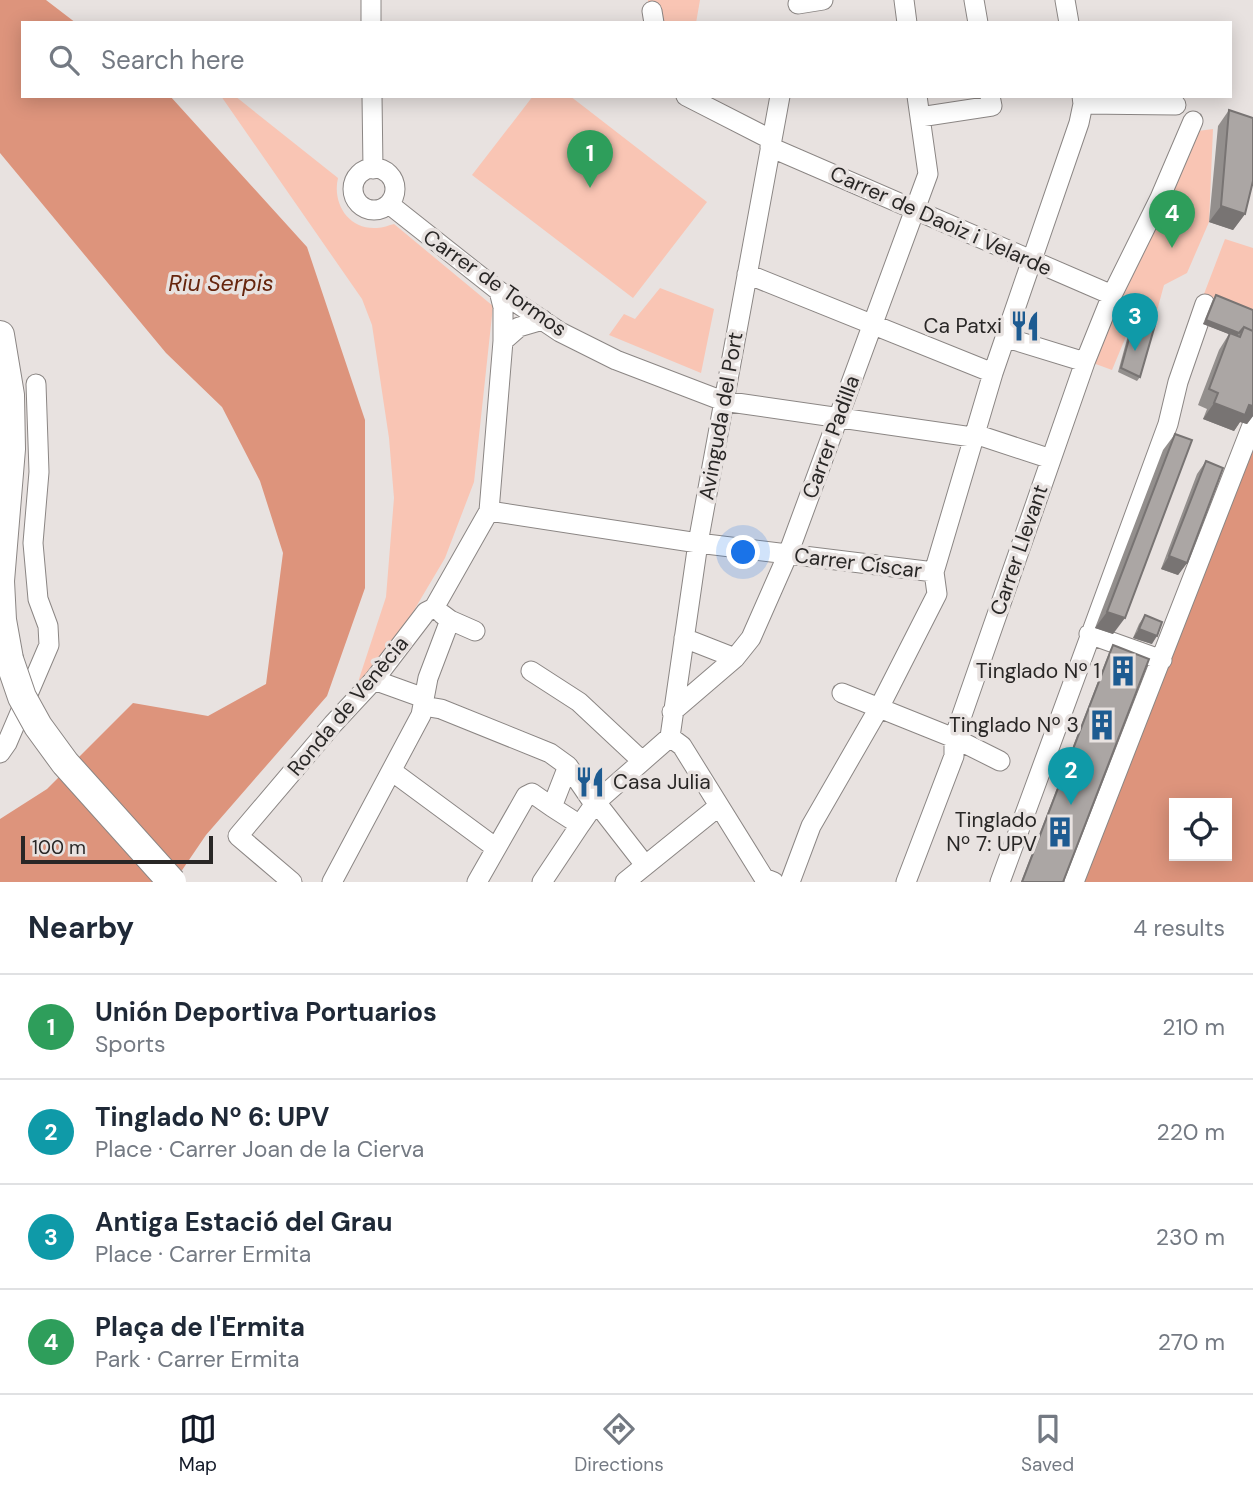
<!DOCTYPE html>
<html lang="en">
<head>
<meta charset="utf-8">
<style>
	:root { --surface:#fff; --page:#f6f6f7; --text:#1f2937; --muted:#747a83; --line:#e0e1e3; --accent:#111827 }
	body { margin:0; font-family:"DM Sans",sans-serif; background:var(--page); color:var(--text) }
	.controls { position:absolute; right:21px; bottom:21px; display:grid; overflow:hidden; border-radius:0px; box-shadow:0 4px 18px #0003 }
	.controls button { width:63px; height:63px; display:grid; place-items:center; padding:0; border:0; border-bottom:2px solid var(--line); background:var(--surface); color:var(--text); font:35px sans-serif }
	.scale { position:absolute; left:21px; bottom:18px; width:192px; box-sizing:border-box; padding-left:7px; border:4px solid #292726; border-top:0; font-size:19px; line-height:24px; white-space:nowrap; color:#292726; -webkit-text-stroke:5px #e8e2e0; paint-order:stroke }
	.you { position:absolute; left:744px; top:553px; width:24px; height:24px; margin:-18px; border:5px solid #fff; border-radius:50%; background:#1a73e8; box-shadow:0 0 0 10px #1a73e833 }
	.badge { display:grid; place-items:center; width:46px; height:46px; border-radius:50%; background:var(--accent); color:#fff; font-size:23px; font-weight:700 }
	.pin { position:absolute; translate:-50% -58px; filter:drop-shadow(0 2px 4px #0008) }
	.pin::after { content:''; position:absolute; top:37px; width:24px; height:21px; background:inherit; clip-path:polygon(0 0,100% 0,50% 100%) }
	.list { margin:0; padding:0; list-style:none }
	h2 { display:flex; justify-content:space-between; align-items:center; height:91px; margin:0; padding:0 28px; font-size:30px }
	h2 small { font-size:23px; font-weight:400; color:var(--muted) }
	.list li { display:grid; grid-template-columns:46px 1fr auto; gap:21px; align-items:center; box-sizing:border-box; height:105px; padding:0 28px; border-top:2px solid var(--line) }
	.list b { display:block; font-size:26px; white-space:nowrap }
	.list p { margin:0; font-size:23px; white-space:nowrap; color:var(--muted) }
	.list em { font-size:23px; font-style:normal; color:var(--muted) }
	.icon { flex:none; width:38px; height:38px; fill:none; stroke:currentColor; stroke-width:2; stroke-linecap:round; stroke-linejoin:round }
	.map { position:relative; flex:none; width:1253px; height:882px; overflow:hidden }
	.search { position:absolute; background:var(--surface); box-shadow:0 4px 18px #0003; left:21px; right:21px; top:21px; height:77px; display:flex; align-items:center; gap:18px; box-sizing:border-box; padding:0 24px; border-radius:0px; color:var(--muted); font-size:26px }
	.sheet { height:511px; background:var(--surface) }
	nav { display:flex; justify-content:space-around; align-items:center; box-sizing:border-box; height:98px; border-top:2px solid var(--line); background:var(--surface); font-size:19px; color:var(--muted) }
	nav a { display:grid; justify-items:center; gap:4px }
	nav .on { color:var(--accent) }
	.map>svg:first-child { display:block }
</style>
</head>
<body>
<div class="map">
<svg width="1253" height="882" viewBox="0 0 1253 882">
	<rect width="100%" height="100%" fill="#e8e2e0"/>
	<path fill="#f9c5b4" d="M648,0H700L696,23H647Z
		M221,96H235L338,178C332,203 348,230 377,228C383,228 389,225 394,224L493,306L474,482L445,558L394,644L362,686L358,682L386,597L394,498L389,438L372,325L362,299Z
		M533,96H570L707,202L633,298L472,175Z
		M1213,129L1209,222L1187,273L1164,285L1152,329L1132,322L1112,370L1093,363L1198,131Z
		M1225,239L1253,248V312L1204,294Z
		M660,288L714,309L701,373L609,335L624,314L635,319Z"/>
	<path fill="#dd947c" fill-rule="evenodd" d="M0,0H46L76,23H23V96H170L307,247L365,420V588L327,696L206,835L174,882H0V819L47,789L133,703L208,716L266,684L283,553L260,481L222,407L166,353L0,153Z
		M1253,437V882H1084ZM1174,803H1227V856H1174Z"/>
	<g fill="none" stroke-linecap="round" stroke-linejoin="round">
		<g stroke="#8b8684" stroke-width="21">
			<path id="minor" d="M371,0V23
				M904,0L907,23
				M974,0L978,23
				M1065,0L1069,23
				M798,4L823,0
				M652,11L654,23
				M372,96L373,169
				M686,96L772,140
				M1083,104L1176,105
				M920,117L992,106L990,96
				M770,147L1112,295
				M353 189a21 21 0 1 1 42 0a21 21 0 1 1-42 0Z
				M389,204L499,291L560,332L616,360L723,401L972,437L978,435L1051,459
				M747,274L993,373
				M1007,338L1085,362
				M503,341L519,327L543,320
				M489,511L698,543L934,572
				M442,614L450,620L475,631
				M1089,634L1162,660
				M684,638L735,658
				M531,671L579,702L642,761
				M374,680L424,698
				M842,693L954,738L1000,761
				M423,706L441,709L550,753L568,766
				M672,712L735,658L751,638L788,554L928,174L917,96
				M670,737L698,543L780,96
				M670,737L682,746L764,878L774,882
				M0,753L7,743L49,645L48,626L38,599L33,543L39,472L36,384
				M393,772L496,848
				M596,802L645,865
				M594,804L568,766L552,807L580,825L596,802L670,737
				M292,882L238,836L333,724L374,680L426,612L434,608L489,511L503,341V307L499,291
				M332,882L421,715L428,678L450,620
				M477,882L526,796L532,793L552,807
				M542,882L580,825
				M625,882L719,806
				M790,882L811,826L879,708L937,594L934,572L993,373L1079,123L1083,104L1082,96
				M906,882L954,756V738L1085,362L1112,295L1160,198L1193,121
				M1000,882L1168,424L1178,382L1205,304
				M1074,882L1253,423"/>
		</g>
		<g stroke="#8b8684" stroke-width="30">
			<path id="highway" d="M0,335L10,395L11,449L0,581L2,620L9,659"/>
		</g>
		<use href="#minor" stroke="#fff" stroke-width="19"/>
		<use href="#highway" stroke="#fff" stroke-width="28"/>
		<g stroke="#8b8684" stroke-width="30" stroke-linecap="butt">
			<path id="highway-bridge" d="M9,659L22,697L38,726L65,763L172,882"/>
		</g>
		<use href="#highway-bridge" stroke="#fff" stroke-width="28"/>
	</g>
	<path fill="#938f8d" d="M1229,110L1253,118V186H1252L1245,214L1233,230L1209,222L1218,126Z
		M1216,295L1253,310V416L1247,424L1240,422L1234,431L1203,419L1207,409L1198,405L1219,350L1229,334L1203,324L1213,299Z
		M1135,317L1140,377L1137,381L1118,372L1132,321Z
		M1175,434L1113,634L1095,628L1163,450Z
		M1206,461L1187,563L1178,575L1161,569L1197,474Z
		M1145,615L1152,644L1133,638L1139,624Z
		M1113,645L1063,882H1021L1110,650Z"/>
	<path fill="#787473" d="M1221,206L1245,214L1233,230L1209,222Z
		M1206,320L1239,333L1236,337L1203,324Z
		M1214,403L1249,405L1253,406V416L1247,424L1240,422L1234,431L1203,419Z
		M1169,556L1187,563L1178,575L1161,569Z
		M1107,612L1125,618L1113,634L1095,628Z
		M1139,629L1157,636L1152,644L1133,638Z"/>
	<path fill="#aba6a4" stroke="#787473" stroke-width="2" d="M1229,110L1253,118V181L1245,214L1221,206Z
		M1216,295L1253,310V331L1244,327L1239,333L1206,320Z
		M1135,317L1155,325L1140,377L1121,368Z
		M1244,327L1253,331V406L1249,405L1245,415L1214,403L1218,393L1209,389L1230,333L1240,337Z
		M1175,434L1192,440L1125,618L1107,612Z
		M1206,461L1223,468L1187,563L1169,556Z
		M1145,615L1162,622L1157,636L1139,629Z
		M1113,645L1149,659L1063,882H1022Z"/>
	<defs>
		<g id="restaurant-bare" transform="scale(2.415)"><path d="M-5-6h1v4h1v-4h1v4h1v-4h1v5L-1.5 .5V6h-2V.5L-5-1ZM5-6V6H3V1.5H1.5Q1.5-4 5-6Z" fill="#1d5b91" stroke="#e8e2e0" stroke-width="2.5" paint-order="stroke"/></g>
		<g id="building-bare" transform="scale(2.415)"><path d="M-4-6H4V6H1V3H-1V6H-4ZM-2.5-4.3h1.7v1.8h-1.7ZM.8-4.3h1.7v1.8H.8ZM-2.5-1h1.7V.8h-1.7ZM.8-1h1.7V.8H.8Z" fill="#1d5b91" stroke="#e8e2e0" stroke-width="2.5" paint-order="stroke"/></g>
	</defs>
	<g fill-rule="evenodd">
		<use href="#restaurant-bare" x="1025" y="326"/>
		<use href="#building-bare" x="1123" y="671"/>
		<use href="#building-bare" x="1102" y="725"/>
		<use href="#restaurant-bare" x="590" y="782"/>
		<use href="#building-bare" x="1060" y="832"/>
	</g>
	<g text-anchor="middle" stroke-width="7" stroke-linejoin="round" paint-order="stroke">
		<g font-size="21" fill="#292726" stroke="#e8e2e0">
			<text transform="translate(941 221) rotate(24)" y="7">Carrer de Daoiz i Velarde</text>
			<text transform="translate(495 283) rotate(35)" y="7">Carrer de Tormos</text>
			<text transform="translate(721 416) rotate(-80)" y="7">Avinguda del Port</text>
			<text transform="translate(831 437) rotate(-70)" y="7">Carrer Padilla</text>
			<text transform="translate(1019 550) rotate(-71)" y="7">Carrer Llevant</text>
			<text transform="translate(858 563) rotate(7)" y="7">Carrer Císcar</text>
			<text transform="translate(348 706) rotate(-50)" y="7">Ronda de Venècia</text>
		</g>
		<g font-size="21" fill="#292726" stroke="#e8e2e0" text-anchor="end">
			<text x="1002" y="333">Ca Patxi</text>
			<text x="1100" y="678">Tinglado Nº 1</text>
			<text x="1079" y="732">Tinglado Nº 3</text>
			<text x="613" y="789" text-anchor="start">Casa Julia</text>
			<text x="1037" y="827">Tinglado<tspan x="1037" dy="24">Nº 7: UPV</tspan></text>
		</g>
		<g font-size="23" font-style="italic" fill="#66250d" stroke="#e8e2e0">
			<text x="221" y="291">Riu Serpis</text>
		</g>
	</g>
</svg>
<div class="controls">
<button><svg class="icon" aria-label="locate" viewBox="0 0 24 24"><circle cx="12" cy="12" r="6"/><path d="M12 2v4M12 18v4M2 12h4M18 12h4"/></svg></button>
</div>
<div class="scale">100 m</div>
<div class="you"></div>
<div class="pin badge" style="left:590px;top:188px;background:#2e9e5b">1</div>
<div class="pin badge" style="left:1071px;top:805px;background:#0f9aa8">2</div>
<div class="pin badge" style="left:1135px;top:351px;background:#0f9aa8">3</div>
<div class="pin badge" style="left:1172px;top:248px;background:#2e9e5b">4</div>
<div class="search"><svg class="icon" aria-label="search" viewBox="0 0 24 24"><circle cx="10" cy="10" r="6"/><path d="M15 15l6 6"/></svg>Search here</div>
</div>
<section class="sheet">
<h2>Nearby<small>4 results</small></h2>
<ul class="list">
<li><span class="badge" style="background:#2e9e5b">1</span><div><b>Unión Deportiva Portuarios</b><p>Sports</p></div><em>210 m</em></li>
<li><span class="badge" style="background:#0f9aa8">2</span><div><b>Tinglado Nº 6: UPV</b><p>Place · Carrer Joan de la Cierva</p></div><em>220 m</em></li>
<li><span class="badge" style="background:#0f9aa8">3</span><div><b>Antiga Estació del Grau</b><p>Place · Carrer Ermita</p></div><em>230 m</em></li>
<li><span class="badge" style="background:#2e9e5b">4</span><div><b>Plaça de l'Ermita</b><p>Park · Carrer Ermita</p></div><em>270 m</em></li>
</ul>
</section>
<nav>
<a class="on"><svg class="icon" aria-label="map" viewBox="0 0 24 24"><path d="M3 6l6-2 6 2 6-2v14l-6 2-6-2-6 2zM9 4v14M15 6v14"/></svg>Map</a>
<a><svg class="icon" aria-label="directions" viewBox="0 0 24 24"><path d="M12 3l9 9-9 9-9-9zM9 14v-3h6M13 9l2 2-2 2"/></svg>Directions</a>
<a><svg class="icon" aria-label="saved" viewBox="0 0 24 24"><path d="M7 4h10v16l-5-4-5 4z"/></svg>Saved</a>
</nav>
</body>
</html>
